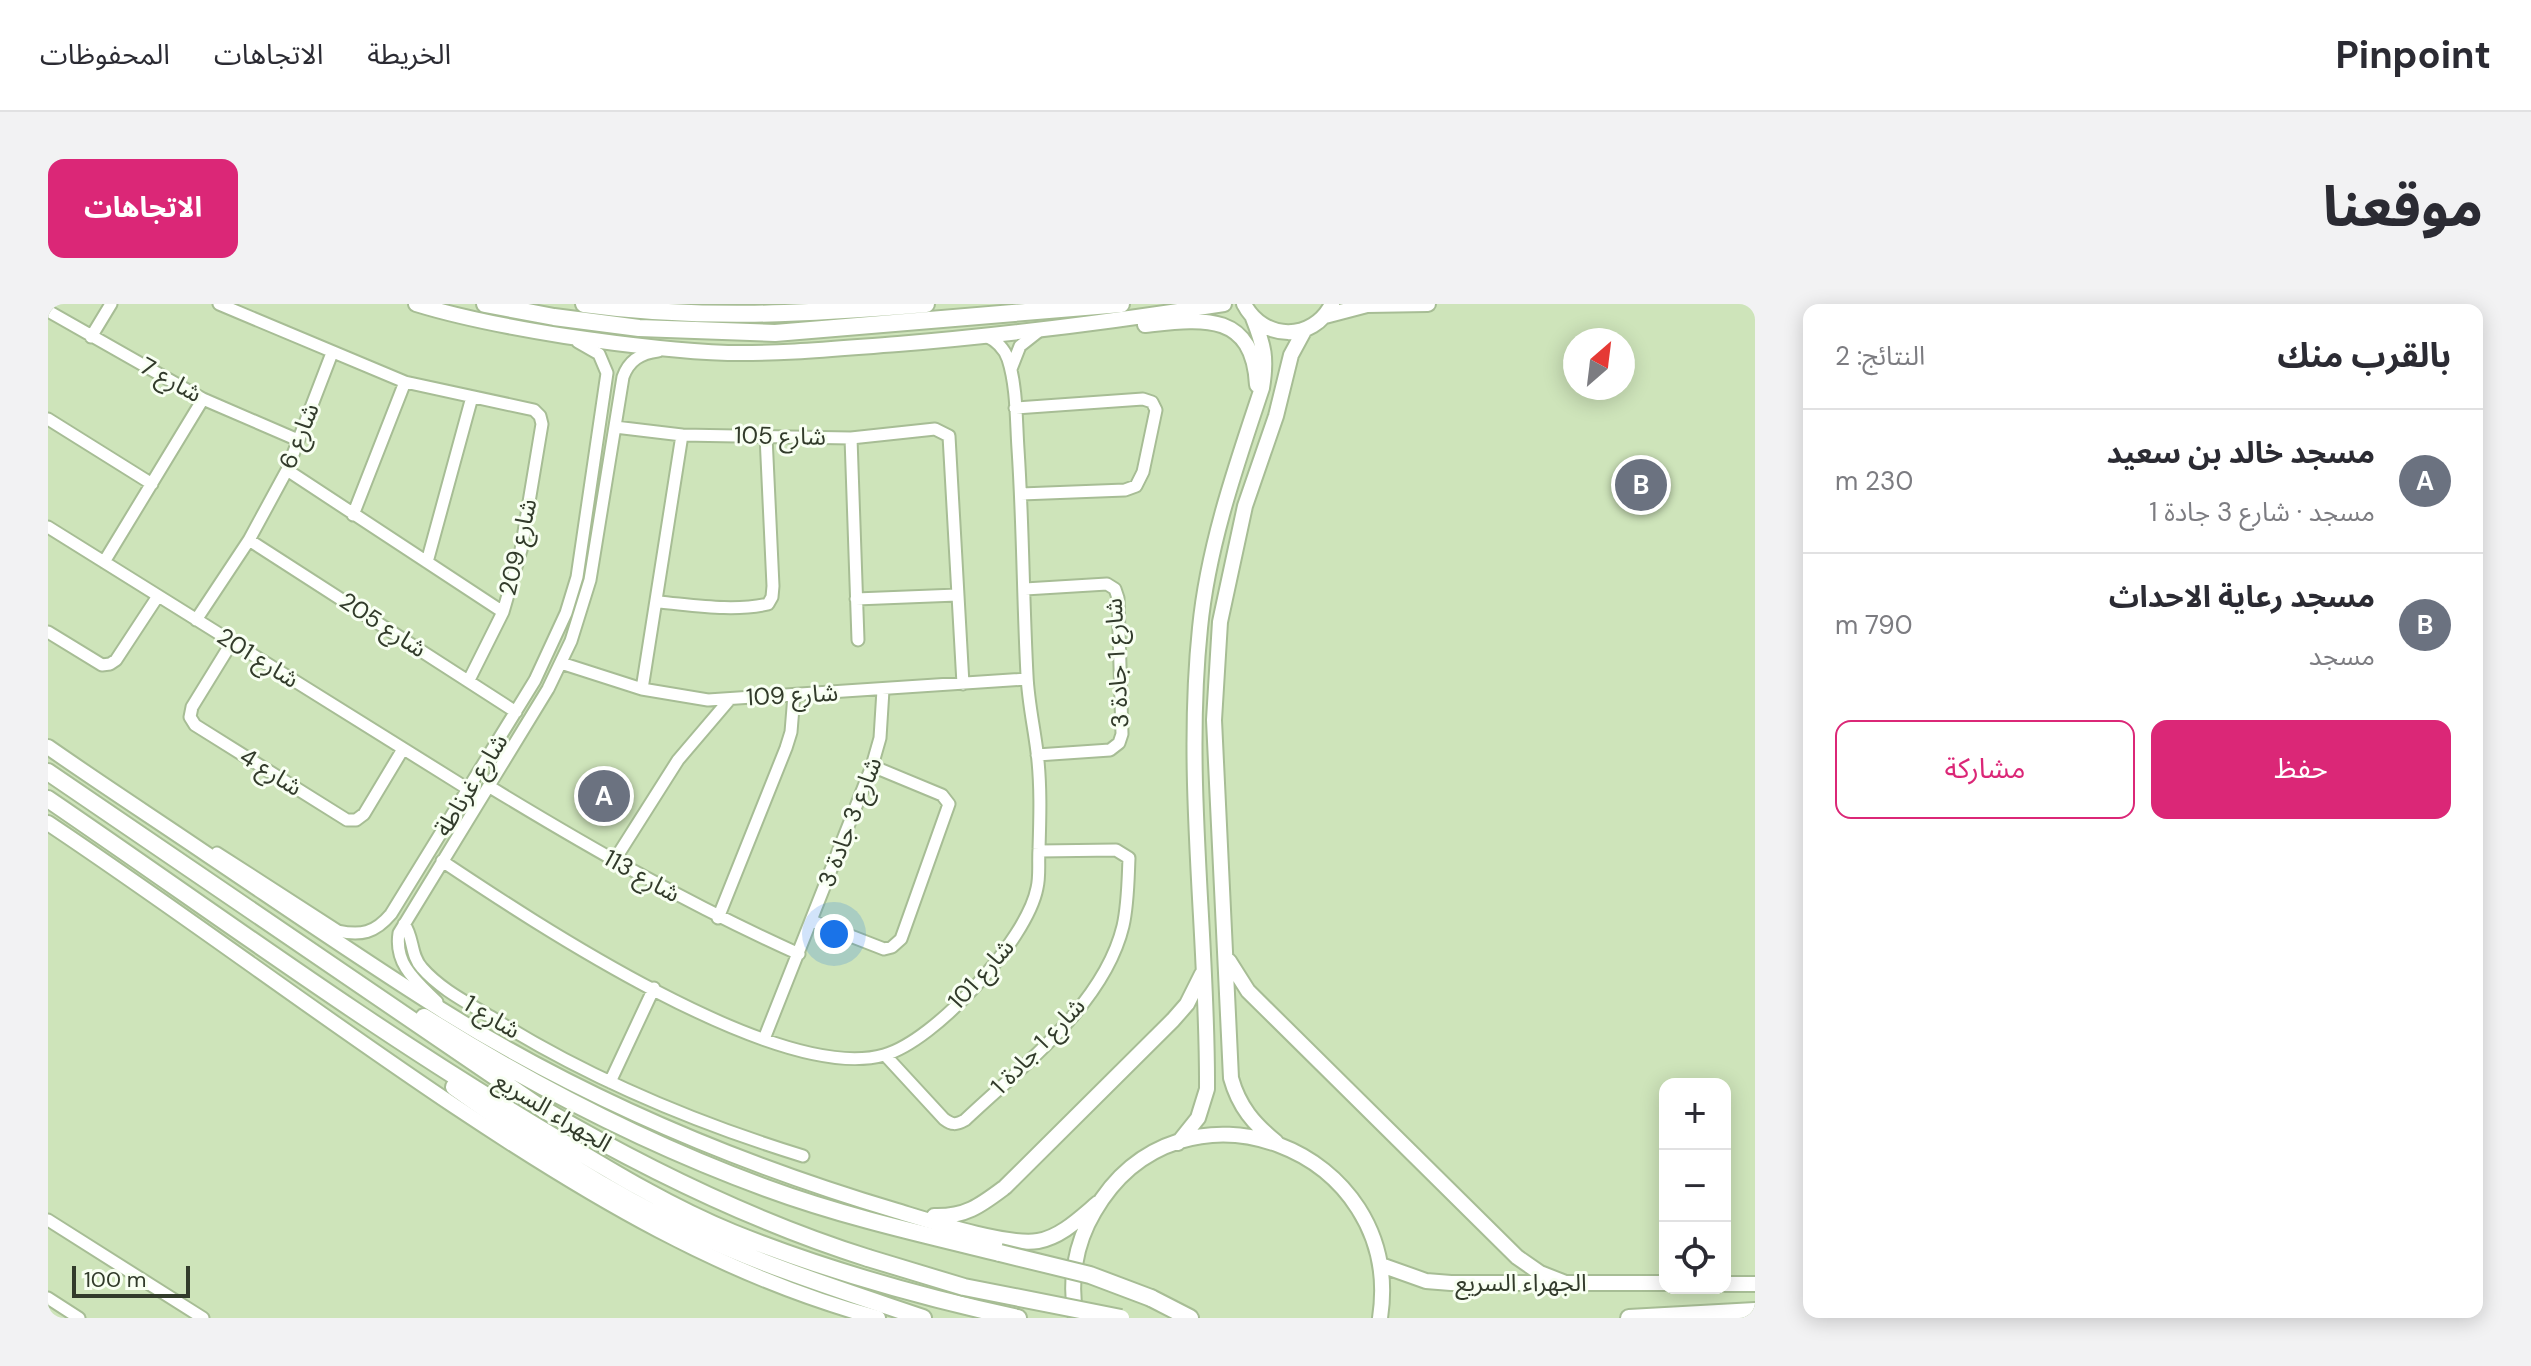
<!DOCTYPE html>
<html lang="ar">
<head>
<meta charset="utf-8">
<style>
	:root { --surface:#fff; --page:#f2f2f3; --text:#2b2b33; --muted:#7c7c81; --line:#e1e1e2; --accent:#db2777 }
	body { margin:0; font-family:"DM Sans","Noto Sans Arabic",sans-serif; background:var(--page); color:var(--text); direction:rtl }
	.controls { position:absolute; right:24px; bottom:24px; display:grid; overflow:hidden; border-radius:16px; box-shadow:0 4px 20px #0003 }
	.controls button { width:72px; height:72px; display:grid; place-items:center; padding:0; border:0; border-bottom:2px solid var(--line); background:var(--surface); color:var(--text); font:40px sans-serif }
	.compass { position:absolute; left:1515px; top:24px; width:72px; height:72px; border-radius:50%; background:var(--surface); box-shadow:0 4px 20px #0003; rotate:28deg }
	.scale { position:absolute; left:24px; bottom:20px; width:118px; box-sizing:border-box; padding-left:8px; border:4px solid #323b2b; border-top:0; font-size:22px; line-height:28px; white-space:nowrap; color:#323b2b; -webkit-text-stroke:6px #f8fff2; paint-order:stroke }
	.you { position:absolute; left:786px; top:630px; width:28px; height:28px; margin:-20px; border:6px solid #fff; border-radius:50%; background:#1a73e8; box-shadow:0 0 0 12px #1a73e833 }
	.badge { display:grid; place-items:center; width:52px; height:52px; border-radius:50%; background:var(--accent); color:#fff; font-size:26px; font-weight:700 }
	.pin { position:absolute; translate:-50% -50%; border:4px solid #fff; box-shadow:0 2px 8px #0006 }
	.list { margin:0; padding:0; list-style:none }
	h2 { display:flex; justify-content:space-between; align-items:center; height:104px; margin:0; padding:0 32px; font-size:34px }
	h2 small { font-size:26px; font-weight:400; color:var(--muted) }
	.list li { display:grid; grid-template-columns:52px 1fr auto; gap:24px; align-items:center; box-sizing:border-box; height:144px; padding:0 32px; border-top:2px solid var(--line) }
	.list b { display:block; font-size:30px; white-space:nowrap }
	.list p { margin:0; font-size:26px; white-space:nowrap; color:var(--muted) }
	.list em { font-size:26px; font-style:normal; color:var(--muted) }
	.actions { display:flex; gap:16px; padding:24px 32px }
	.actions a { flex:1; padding:18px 0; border:2px solid var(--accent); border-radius:16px; text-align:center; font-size:28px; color:var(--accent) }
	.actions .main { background:var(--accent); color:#fff }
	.icon { flex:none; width:44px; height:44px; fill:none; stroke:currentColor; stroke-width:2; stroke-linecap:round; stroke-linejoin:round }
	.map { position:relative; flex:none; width:1707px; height:1014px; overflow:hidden; direction:ltr; border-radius:16px }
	header { display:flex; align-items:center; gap:48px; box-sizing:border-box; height:112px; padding:0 40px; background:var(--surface); border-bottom:2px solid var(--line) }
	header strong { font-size:38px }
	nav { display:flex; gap:44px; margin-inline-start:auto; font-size:28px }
	.intro { display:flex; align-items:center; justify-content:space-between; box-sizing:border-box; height:192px; padding:0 48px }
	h1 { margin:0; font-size:56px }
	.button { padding:20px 36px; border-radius:16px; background:var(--accent); color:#fff; font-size:28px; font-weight:700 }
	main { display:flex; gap:48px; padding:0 48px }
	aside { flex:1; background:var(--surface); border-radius:16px; box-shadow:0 4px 20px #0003 }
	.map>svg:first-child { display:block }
</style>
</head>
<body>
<header>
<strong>Pinpoint</strong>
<nav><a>الخريطة</a><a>الاتجاهات</a><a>المحفوظات</a></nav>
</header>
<div class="intro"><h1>موقعنا</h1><a class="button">الاتجاهات</a></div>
<main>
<aside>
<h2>بالقرب منك<small>النتائج: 2</small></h2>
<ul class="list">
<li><span class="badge" style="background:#6b7280">A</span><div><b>مسجد خالد بن سعيد</b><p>مسجد · شارع 3 جادة 1</p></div><em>230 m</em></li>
<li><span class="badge" style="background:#6b7280">B</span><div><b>مسجد رعاية الاحداث</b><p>مسجد</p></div><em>790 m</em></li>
</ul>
<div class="actions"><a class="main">حفظ</a><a>مشاركة</a></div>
</aside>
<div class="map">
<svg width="1707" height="1014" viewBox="0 0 1707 1014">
	<rect width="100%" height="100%" fill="#cee4ba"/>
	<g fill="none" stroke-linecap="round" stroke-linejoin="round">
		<g stroke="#a7bd95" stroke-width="15">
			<path id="minor" d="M171,0L357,78L486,106L492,112L494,120L473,246L455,308L421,376
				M0,7L155,95L250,136
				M43,33L63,0
				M963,65L972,42L991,27
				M967,104L1095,95L1104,98L1108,106L1095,168L1088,182L1077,186L973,190
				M0,115L104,180
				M567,123L634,131L803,134L887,125L901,132L915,380
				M803,134L810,336
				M239,166L455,308
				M305,211L357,78
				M0,223L420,485
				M201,236L468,408
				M56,258L155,95
				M379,258L424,93
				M977,285L1059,280L1067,285L1070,294L1074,430L1071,439L1062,446L989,451
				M808,295L909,291
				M610,298C645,301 685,308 720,300L724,293L725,282L718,132
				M148,316L201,236L239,166L284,49
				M0,328L54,361L62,360L68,356L110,292
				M184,338L144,403L142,413L147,421L299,516H308L316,510L355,445
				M513,359L594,385L660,396L979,375
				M594,385L634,131
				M442,483C544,545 642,601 751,650
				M169,549L290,627C313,632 327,629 343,610L487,376L518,309L529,273L559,69L551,50L530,38
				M394,557C484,617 730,781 836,751C887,737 979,636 989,584C992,572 990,558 991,545C992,513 993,480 989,448C986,423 980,397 979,371C975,296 975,220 970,145C968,116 969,83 960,55C956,44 949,37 938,32
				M566,557L630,456L682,395
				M670,614L738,444L743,428L746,391
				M764,617L836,645L844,643L853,635L901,500L894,491L824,462
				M356,620C366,633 362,651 374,664C392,685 420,699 443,713C540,774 645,818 755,852
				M389,698C369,678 346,661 351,629L500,385L523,337L542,276L575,73C581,56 593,49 610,47
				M716,735L824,462L832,434L835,386
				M837,751L896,815C904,821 908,821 917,816C973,763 1056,701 1075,622C1080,600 1080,577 1081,554L1068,546L991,547
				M562,778L606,684
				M0,916L155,1014
				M0,994L31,1014"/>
		</g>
		<g stroke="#a7bd95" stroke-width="18">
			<path id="major" d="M368,0C417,15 466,24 517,32C571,40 625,47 680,49C737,50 794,44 850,40C959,31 1067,17 1176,0
				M1196,0C1215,37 1265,38 1284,0
				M1277,12L1319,1L1380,0
				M1097,21C1152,15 1205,6 1209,81
				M0,443C53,480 107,515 160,551C239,604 317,658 397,708C537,795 691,860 849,907C882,917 958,942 990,937C1013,933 1032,914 1050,899
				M0,519C138,611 270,711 408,803C540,891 676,973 830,1014
				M1181,657L1200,687L1469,953L1492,969L1520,980
				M1228,838C1206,820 1191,803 1183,774L1166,416L1172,318L1197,202L1228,112L1243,51L1256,27
				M1130,839L1150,814L1159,785C1160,632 1136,477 1152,324C1160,242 1188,162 1214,84C1219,54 1216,42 1205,14
				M886,912C918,913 933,901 957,883L1125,716L1139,700L1154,670
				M1333,961L1378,977L1403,979H1617
				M1677,980H1707
				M1028,1014C1021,978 1027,940 1046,908C1132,758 1358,844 1332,1014"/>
		</g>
		<g stroke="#a7bd95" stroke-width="20">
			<path id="highway" d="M437,0L506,13L591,24L727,29L1073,0
				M536,0C653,16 760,10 878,0
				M0,468L493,804C596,864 706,918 820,954
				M0,495C160,604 317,720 483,819C548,858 614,900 685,929C777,966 873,993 970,1014
				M376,713C484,781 598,840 718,884C794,912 874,930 952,949
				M406,783C480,836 557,887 640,926C716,962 796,987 875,1014
				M1103,994L1142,1014
				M1581,1014L1707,1007"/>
		</g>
		<use href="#minor" stroke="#fff" stroke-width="11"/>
		<use href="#major" stroke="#fff" stroke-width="14"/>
		<use href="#highway" stroke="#fff" stroke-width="16"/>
		<g stroke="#a7bd95" stroke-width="20" stroke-linecap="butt">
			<path id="highway-bridge" d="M952,949L1042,971L1103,994
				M820,954L916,983L1073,1014"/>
		</g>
		<use href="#highway-bridge" stroke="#fff" stroke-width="16"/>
	</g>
	<g text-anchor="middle" stroke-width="6" stroke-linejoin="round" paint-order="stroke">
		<g font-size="24" fill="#323b2b" stroke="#f8fff2">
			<text transform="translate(123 76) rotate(29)" y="8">شارع 7</text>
			<text transform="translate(251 132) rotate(-68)" y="8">شارع 6</text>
			<text transform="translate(732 132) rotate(1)" y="8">شارع 105</text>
			<text transform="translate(470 243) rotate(-77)" y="8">شارع 209</text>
			<text transform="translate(335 321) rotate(33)" y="8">شارع 205</text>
			<text transform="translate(210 354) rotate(32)" y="8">شارع 201</text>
			<text transform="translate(1069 359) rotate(-93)" y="8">شارع 1 جادة 3</text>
			<text transform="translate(744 391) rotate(-3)" y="8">شارع 109</text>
			<text transform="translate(223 468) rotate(32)" y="8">شارع 4</text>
			<text transform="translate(423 481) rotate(-58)" y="8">شارع غرناطة</text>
			<text transform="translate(802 518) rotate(-69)" y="8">شارع 3 جادة 3</text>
			<text transform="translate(594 572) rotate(29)" y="8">شارع 113</text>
			<text transform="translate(933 670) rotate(-48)" y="8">شارع 101</text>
			<text transform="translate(444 713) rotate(31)" y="8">شارع 1</text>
			<text transform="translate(990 742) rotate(-46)" y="8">شارع 1 جادة 1</text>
			<text transform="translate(505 808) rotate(31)" y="8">الجهراء السريع</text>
			<text x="1473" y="987">الجهراء السريع</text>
		</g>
	</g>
</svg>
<div class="controls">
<button>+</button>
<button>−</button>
<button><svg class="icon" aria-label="locate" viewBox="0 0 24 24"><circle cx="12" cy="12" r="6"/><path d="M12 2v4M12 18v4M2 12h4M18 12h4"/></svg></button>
</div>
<svg class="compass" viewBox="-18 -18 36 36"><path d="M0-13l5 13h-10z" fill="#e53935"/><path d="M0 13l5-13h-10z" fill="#7c7c81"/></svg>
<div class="scale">100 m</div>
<div class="you"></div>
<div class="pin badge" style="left:556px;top:492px;background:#6b7280">A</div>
<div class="pin badge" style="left:1593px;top:181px;background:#6b7280">B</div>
</div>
</main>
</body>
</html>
